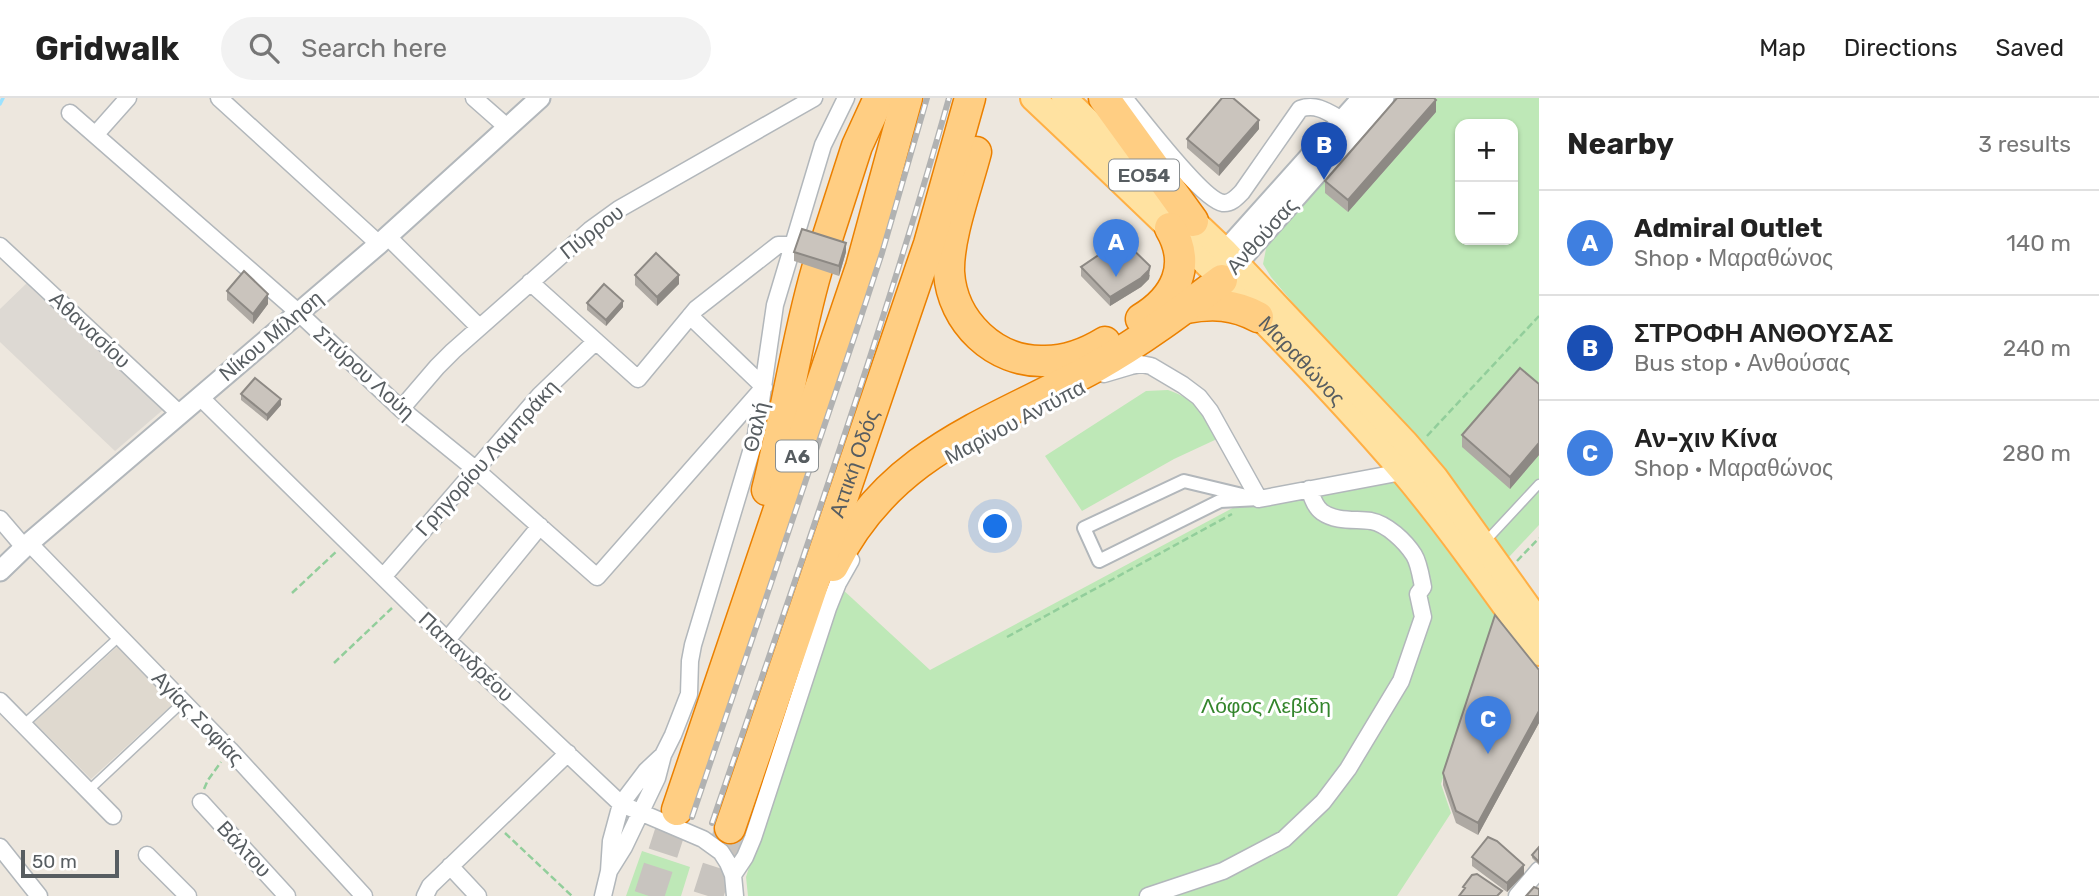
<!DOCTYPE html>
<html lang="en">
<head>
<meta charset="utf-8">
<style>
	:root { --surface:#fff; --page:#f2f2f2; --text:#222; --muted:#767676; --line:#e0e0e0; --accent:#d93025 }
	body { margin:0; font-family:Rubik,sans-serif; background:var(--page); color:var(--text) }
	.controls { position:absolute; right:21px; top:21px; display:grid; overflow:hidden; border-radius:14px; box-shadow:0 2px 5px #0004 }
	.controls button { width:63px; height:63px; display:grid; place-items:center; padding:0; border:0; border-bottom:2px solid var(--line); background:var(--surface); color:var(--text); font:35px sans-serif }
	.scale { position:absolute; left:21px; bottom:18px; width:98px; box-sizing:border-box; padding-left:7px; border:4px solid #575d61; border-top:0; font-size:19px; line-height:24px; white-space:nowrap; color:#575d61; -webkit-text-stroke:5px #fff; paint-order:stroke }
	.you { position:absolute; left:996px; top:429px; width:24px; height:24px; margin:-18px; border:5px solid #fff; border-radius:50%; background:#1a73e8; box-shadow:0 0 0 10px #1a73e833 }
	.badge { display:grid; place-items:center; width:46px; height:46px; border-radius:50%; background:var(--accent); color:#fff; font-size:23px; font-weight:700 }
	.pin { position:absolute; translate:-50% -58px; filter:drop-shadow(0 2px 4px #0008) }
	.pin::after { content:''; position:absolute; top:37px; width:24px; height:21px; background:inherit; clip-path:polygon(0 0,100% 0,50% 100%) }
	.list { margin:0; padding:0; list-style:none }
	h2 { display:flex; justify-content:space-between; align-items:center; height:91px; margin:0; padding:0 28px; font-size:30px }
	h2 small { font-size:23px; font-weight:400; color:var(--muted) }
	.list li { display:grid; grid-template-columns:46px 1fr auto; gap:21px; align-items:center; box-sizing:border-box; height:105px; padding:0 28px; border-top:2px solid var(--line) }
	.list b { display:block; font-size:26px; white-space:nowrap }
	.list p { margin:0; font-size:23px; white-space:nowrap; color:var(--muted) }
	.list em { font-size:23px; font-style:normal; color:var(--muted) }
	.icon { flex:none; width:38px; height:38px; fill:none; stroke:currentColor; stroke-width:2; stroke-linecap:round; stroke-linejoin:round }
	.map { position:relative; flex:none; width:1539px; height:798px; overflow:hidden }
	header { display:flex; align-items:center; gap:42px; box-sizing:border-box; height:98px; padding:0 35px; background:var(--surface); border-bottom:2px solid var(--line) }
	header strong { font-size:33px }
	nav { display:flex; gap:38px; margin-inline-start:auto; font-size:24px }
	.search { width:490px; height:63px; background:var(--page); display:flex; align-items:center; gap:18px; box-sizing:border-box; padding:0 24px; border-radius:38px; color:var(--muted); font-size:26px }
	main { display:flex }
	aside { flex:1; background:var(--surface) }
	.map>svg:first-child { display:block }
</style>
</head>
<body>
<header>
<strong>Gridwalk</strong>
<div class="search"><svg class="icon" aria-label="search" viewBox="0 0 24 24"><circle cx="10" cy="10" r="6"/><path d="M15 15l6 6"/></svg>Search here</div>
<nav><a>Map</a><a>Directions</a><a>Saved</a></nav>
</header>
<main>
<div class="map">
<svg width="1539" height="798" viewBox="0 0 1539 798">
	<rect width="100%" height="100%" fill="#ede7de"/>
	<path fill="#ddd9d3" d="M28,184L165,310L115,353L0,244V211Z"/>
	<path fill="#dfd9cf" d="M118,548L173,606L91,681L34,624Z"/>
	<path fill="#bee8b7" fill-rule="evenodd" d="M1396,0H1539V427L1509,459L1271,179L1263,166L1267,146ZM1460,26H1513V142H1460Z
		M1168,292C1198,303 1202,313 1217,341L1174,361L1082,413L1045,358L1146,293Z
		M1395,384L1497,518L1441,686L1451,715L1397,798H748L746,779L797,616L841,490L930,572L1242,405L1261,406Z
		M642,753L690,769L681,798H626Z"/>
	<g fill="none" stroke-linecap="round" stroke-linejoin="round">
		<path stroke="#9ce2ff" stroke-width="3.5" d="M0,6L3,0"/>
		<path stroke="#c8c4bf" stroke-width="30" stroke-dasharray="30 15" stroke-linecap="butt" d="M649,798L677,712
			M708,798L730,730"/>
		<g stroke="#b2b7bb" stroke-width="11">
			<path id="service" d="M1485,444L1539,386
				M23,627L119,539
				M88,693L183,604"/>
		</g>
		<g stroke="#b2b7bb" stroke-width="16">
			<path id="pedestrian" d="M1184,383L1259,401L1220,403L1099,463L1084,430Z"/>
		</g>
		<g stroke="#b2b7bb" stroke-width="19">
			<path id="minor" d="M219,0L379,146
				M474,0L508,30
				M1124,0C1140,19 1202,102 1223,105C1231,106 1237,99 1242,94L1300,11C1316,5 1328,14 1342,22
				M70,15L299,215L401,311L475,371L597,479L764,289L690,218
				M96,36L128,0
				M387,138L479,229
				M0,148L180,316
				M530,184L638,281L696,211L778,147H792
				M1104,276L1131,268L1141,266L1151,268L1183,287L1199,299L1210,313L1259,401L1402,374
				M200,299L447,542L621,706L703,741L721,754L728,765L733,777L735,798
				M401,311L437,269L453,253L590,132L619,111L814,0
				M0,421L24,449
				M29,445L230,652L364,798
				M383,479L540,297L595,244
				M447,542L540,428
				M0,603L113,718
				M201,704L287,798
				M0,749L39,798
				M147,757L188,798
				M450,768L478,798
				M609,773L624,749L657,680L663,657L673,637L689,596L690,563L693,547L756,337L775,207L823,47L846,0
				M733,777L745,759L753,740L828,510L838,485L851,462
				M425,798L430,788L568,655
				M603,798L609,773L611,743L621,706L646,673L663,657
				M1148,798L1223,773L1284,741L1323,704L1348,671L1401,583L1423,519L1418,496L1423,489C1421,479 1419,465 1414,457C1405,443 1387,426 1371,423C1355,421 1336,424 1322,414C1315,409 1312,399 1309,391
				M1517,798L1539,772"/>
		</g>
		<g stroke="#b2b7bb" stroke-width="23">
			<path id="tertiary" d="M1215,164L1362,0
				M1229,175L1384,0
				M0,473L29,445L379,146L540,0"/>
		</g>
		<g stroke="#ffb045" stroke-width="28">
			<g id="primary">
				<path id="s1" d="M1033,0C1160,120 1288,240 1402,373C1451,431 1494,494 1539,555"/>
				<path d="M1064,0L1225,153L1406,345L1435,379L1539,524"/>
			</g>
		</g>
		<g stroke="#eb8000" stroke-width="33">
			<g id="motorway">
				<path d="M1104,0L1193,123"/>
				<path d="M976,54C967,89 948,139 949,174C952,224 995,265 1045,263C1066,263 1087,255 1105,244"/>
				<path d="M825,147L857,48L879,0"/>
				<path d="M1186,210C1212,205 1234,206 1258,219"/>
				<path d="M1141,221C1176,200 1192,167 1170,130"/>
				<path d="M767,392C786,318 796,243 817,171"/>
				<path d="M833,468C890,353 991,326 1095,269C1140,244 1181,213 1222,182"/>
				<path d="M677,712L861,169L907,0"/>
				<path id="s2" d="M730,730L929,146L970,0"/>
			</g>
		</g>
		<path stroke="#92ce9b" stroke-width="2.5" stroke-dasharray="7 3.5" stroke-linecap="butt" d="M1427,338L1539,218
			M1517,463L1539,440
			M292,495L338,452
			M1007,539L1232,416
			M334,565L392,510
			M204,691L208,682L221,664
			M505,735L572,798"/>
		<use href="#service" stroke="#fff" stroke-width="8"/>
		<use href="#pedestrian" stroke="#fff" stroke-width="12"/>
		<use href="#minor" stroke="#fff" stroke-width="16"/>
		<use href="#tertiary" stroke="#fff" stroke-width="19"/>
		<use href="#primary" stroke="#ffe2a1" stroke-width="24"/>
		<use href="#motorway" stroke="#ffce83" stroke-width="30"/>
		<g stroke="#b1b2b2" stroke-width="6">
			<path id="rail" d="M692,719L856,234L882,155L927,0
				M712,725C794,484 880,245 949,0"/>
		</g>
		<use href="#rail" stroke="#fff" stroke-width="3.5" stroke-dasharray="10" stroke-linecap="butt"/>
	</g>
	<path fill="#aea9a3" d="M1436,14L1348,114L1325,95V83Z
		M1259,31L1219,78L1187,50V41Z
		M794,154H846L839,178L794,163Z
		M1081,169L1150,177L1149,181L1141,189L1110,208L1081,178Z
		M635,177L679,186L657,208L635,187Z
		M259,188L268,206L253,226L227,202V193Z
		M587,205L623,209L606,228L587,212Z
		M1539,286V357L1510,391L1462,349V337Z
		M241,296L281,307L267,323L241,302Z
		M1539,572V625L1478,737L1456,725L1443,687V675Z
		M1539,750V767L1532,760V757Z
		M1472,759L1524,776L1507,794L1472,768Z"/>
	<path fill="#8d8984" d="M1436,2V14L1348,114V102Z
		M1259,22V31L1219,78V68Z
		M846,145V154L839,178V168Z
		M1150,168L1149,181L1141,189L1110,208V199Z
		M679,177V186L657,208V199Z
		M268,196V206L253,226V216Z
		M623,203V209L606,228V222Z
		M281,301V307L267,323V317Z
		M1539,345V357L1510,391V379Z
		M1539,613V625L1478,737V725Z
		M1524,767V776L1507,794V785Z"/>
	<path fill="#cac4bd" stroke="#8d8984" stroke-width="2" d="M1222,0H1233L1259,22L1219,68L1187,41Z
		M1397,0H1434L1436,2L1348,102L1325,83Z
		M802,131L846,145L839,168L794,154Z
		M1122,141L1150,168L1149,172L1141,180L1110,199L1081,169Z
		M656,155L679,177L657,199L635,177Z
		M244,173L268,196L253,216L227,193Z
		M604,186L623,203L606,222L587,205Z
		M1520,270L1539,286V345L1510,379L1462,337Z
		M255,280L281,301L267,317L241,296Z
		M1495,517L1539,572V613L1478,725L1456,713L1443,675Z
		M1488,739L1497,743L1524,767L1507,785L1472,759Z
		M1539,749V764L1532,757Z
		M1477,776L1502,793L1497,798H1459L1465,790L1463,789L1472,777Z
		M1534,789L1539,791V798H1526Z"/>
	<g text-anchor="middle" stroke-width="6" stroke-linejoin="round" paint-order="stroke">
		<g fill="#fff" stroke="#898e90" stroke-width="2">
			<rect x="1109" y="61.5" width="70" height="31" rx="5"/>
			<rect x="776" y="342.5" width="42" height="31" rx="5"/>
		</g>
		<g font-size="19" font-weight="bold" fill="#575d61">
			<text x="1144" y="84">ΕΟ54</text>
			<text x="797" y="365">Α6</text>
		</g>
		<g font-size="21" fill="#575d61" stroke="#fff">
			<text transform="translate(592 134) rotate(-38)" y="7">Πύρρου</text>
			<text transform="translate(1262 138) rotate(-48)" y="7">Ανθούσας</text>
			<text transform="translate(90 232) rotate(43)" y="7">Αθανασίου</text>
			<text transform="translate(271 238) rotate(-40)" y="7">Νίκου Μίληση</text>
			<text dy="7" stroke="none"><textPath href="#s1" startOffset="376">Μαραθώνος</textPath></text>
			<text transform="translate(364 275) rotate(42)" y="7">Σπύρου Λούη</text>
			<text transform="translate(1015 324) rotate(-28)" y="7">Μαρίνου Αντύπα</text>
			<text transform="translate(756 329) rotate(-77)" y="7">Θαλή</text>
			<text transform="translate(487 360) rotate(-48)" y="7">Γρηγορίου Λαμπράκη</text>
			<text dy="7" stroke="none"><textPath href="#s2" startOffset="385">Αττική Οδός</textPath></text>
			<text transform="translate(466 559) rotate(43)" y="7">Παπανδρέου</text>
			<text transform="translate(198 620) rotate(46)" y="7">Αγίας Σοφίας</text>
			<text transform="translate(244 751) rotate(47)" y="7">Βάλτου</text>
		</g>
		<g font-size="21" fill="#34852c" stroke="#fff">
			<text x="1266" y="615">Λόφος Λεβίδη</text>
		</g>
	</g>
</svg>
<div class="controls">
<button>+</button>
<button>−</button>
</div>
<div class="scale">50 m</div>
<div class="you"></div>
<div class="pin badge" style="left:1116px;top:179px;background:#3f7fe0">A</div>
<div class="pin badge" style="left:1324px;top:82px;background:#1a4fb4">B</div>
<div class="pin badge" style="left:1488px;top:656px;background:#3f7fe0">C</div>
</div>
<aside>
<h2>Nearby<small>3 results</small></h2>
<ul class="list">
<li><span class="badge" style="background:#3f7fe0">A</span><div><b>Admiral Outlet</b><p>Shop · Μαραθώνος</p></div><em>140 m</em></li>
<li><span class="badge" style="background:#1a4fb4">B</span><div><b>ΣΤΡΟΦΗ ΑΝΘΟΥΣΑΣ</b><p>Bus stop · Ανθούσας</p></div><em>240 m</em></li>
<li><span class="badge" style="background:#3f7fe0">C</span><div><b>Αν-χιν Κίνα</b><p>Shop · Μαραθώνος</p></div><em>280 m</em></li>
</ul>
</aside>
</main>
</body>
</html>
